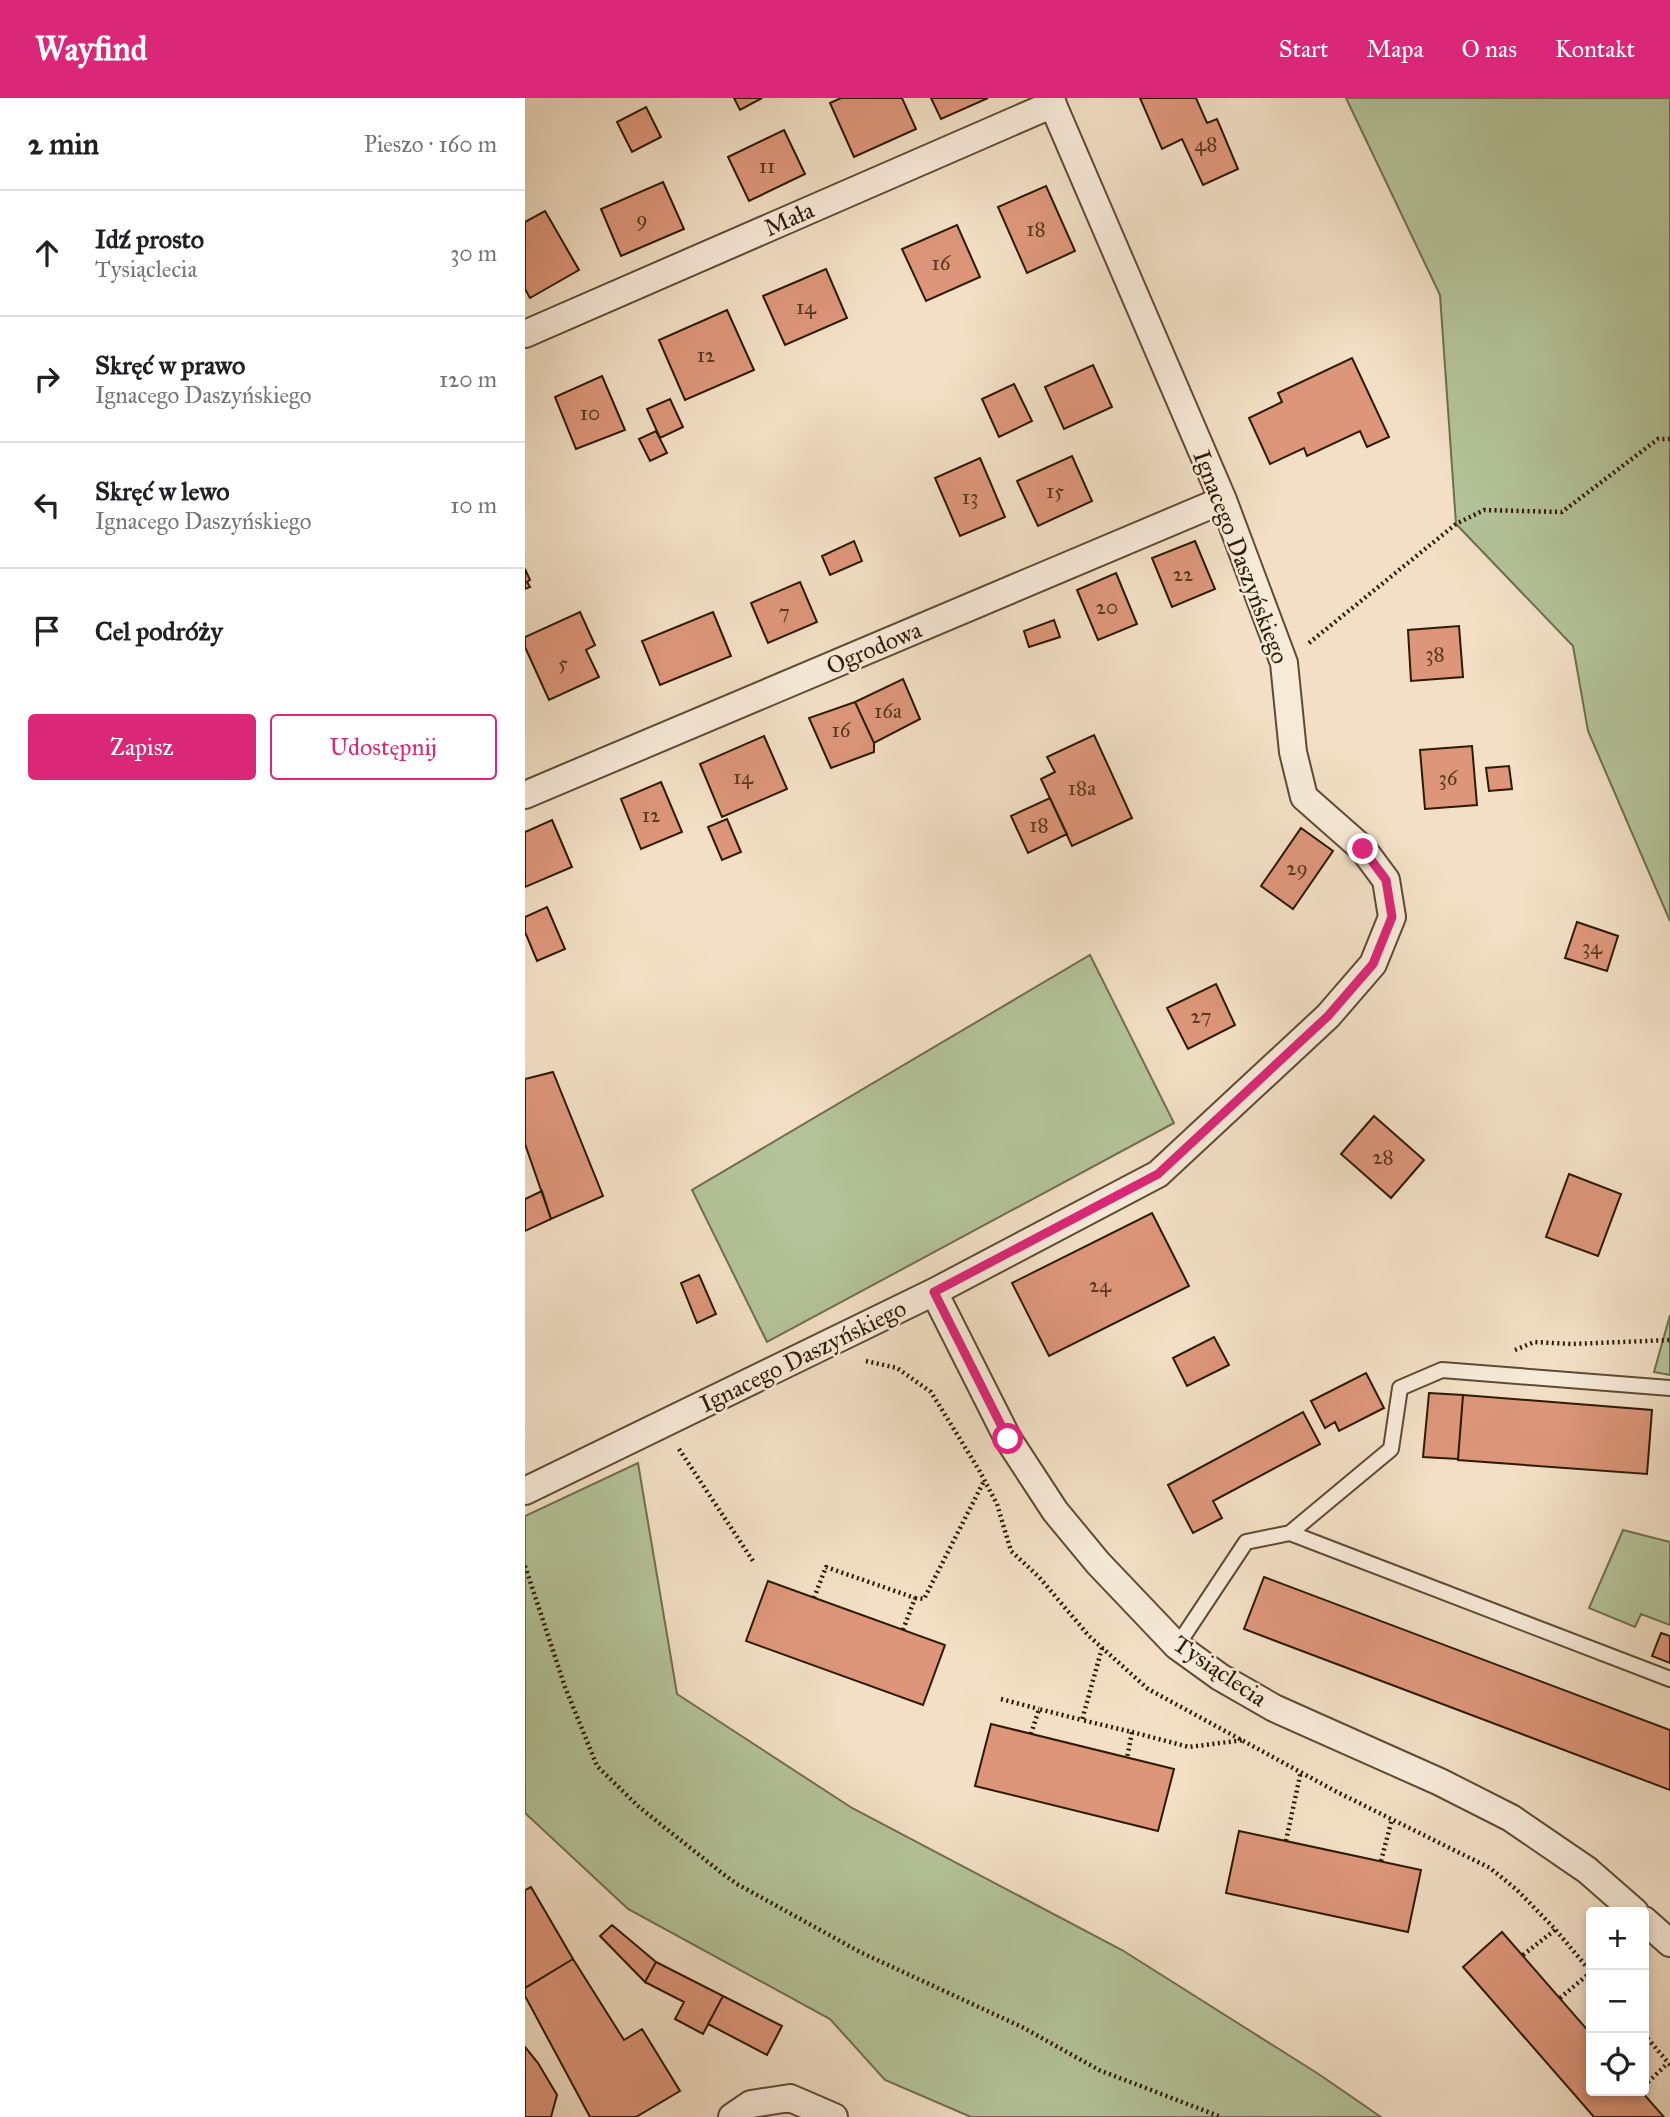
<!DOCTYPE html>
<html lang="pl">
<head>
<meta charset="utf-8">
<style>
	:root { --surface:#fff; --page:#f2f2f2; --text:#202124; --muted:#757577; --line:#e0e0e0; --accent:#db2777 }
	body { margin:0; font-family:"IM FELL Great Primer",serif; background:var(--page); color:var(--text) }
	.controls { position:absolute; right:21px; bottom:21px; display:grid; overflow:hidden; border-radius:7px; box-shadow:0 4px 10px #0003 }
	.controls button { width:63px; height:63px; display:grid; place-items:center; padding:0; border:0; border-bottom:2px solid var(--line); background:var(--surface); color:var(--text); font:35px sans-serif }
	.stop { position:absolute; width:21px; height:21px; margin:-16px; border:5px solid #db2777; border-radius:50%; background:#fff }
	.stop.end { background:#db2777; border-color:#fff; box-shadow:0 2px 7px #0008 }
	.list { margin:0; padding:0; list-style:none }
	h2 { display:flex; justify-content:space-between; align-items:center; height:91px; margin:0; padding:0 28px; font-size:30px }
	h2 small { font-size:23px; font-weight:400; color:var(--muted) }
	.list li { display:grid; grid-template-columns:46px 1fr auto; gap:21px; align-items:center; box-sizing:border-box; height:126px; padding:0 28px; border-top:2px solid var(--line) }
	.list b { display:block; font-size:26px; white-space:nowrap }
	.list p { margin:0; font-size:23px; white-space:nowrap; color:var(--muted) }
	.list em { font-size:23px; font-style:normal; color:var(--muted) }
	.actions { display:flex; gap:14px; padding:21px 28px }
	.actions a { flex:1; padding:16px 0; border:2px solid var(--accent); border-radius:7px; text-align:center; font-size:24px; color:var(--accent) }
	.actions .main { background:var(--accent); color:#fff }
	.icon { flex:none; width:38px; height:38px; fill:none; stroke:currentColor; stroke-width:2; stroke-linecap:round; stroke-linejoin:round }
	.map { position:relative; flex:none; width:1145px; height:2019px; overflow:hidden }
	header { display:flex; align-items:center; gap:42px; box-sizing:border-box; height:98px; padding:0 35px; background:var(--accent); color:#fff }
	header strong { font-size:33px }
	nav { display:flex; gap:38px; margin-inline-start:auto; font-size:24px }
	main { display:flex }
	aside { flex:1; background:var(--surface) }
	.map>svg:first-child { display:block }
</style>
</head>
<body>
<header>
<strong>Wayfind</strong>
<nav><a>Start</a><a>Mapa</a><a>O nas</a><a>Kontakt</a></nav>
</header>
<main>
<aside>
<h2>2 min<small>Pieszo · 160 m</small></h2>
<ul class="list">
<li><svg class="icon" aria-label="ahead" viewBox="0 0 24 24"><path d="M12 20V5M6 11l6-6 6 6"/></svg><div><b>Idź prosto</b><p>Tysiąclecia</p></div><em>30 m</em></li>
<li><svg class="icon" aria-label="right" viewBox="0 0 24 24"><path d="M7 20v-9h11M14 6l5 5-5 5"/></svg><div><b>Skręć w prawo</b><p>Ignacego Daszyńskiego</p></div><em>120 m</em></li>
<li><svg class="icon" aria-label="left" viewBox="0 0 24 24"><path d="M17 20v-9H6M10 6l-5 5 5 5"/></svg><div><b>Skręć w lewo</b><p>Ignacego Daszyńskiego</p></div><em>10 m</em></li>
<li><svg class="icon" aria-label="arrive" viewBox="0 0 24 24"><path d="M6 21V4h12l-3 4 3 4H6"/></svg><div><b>Cel podróży</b></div></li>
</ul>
<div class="actions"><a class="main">Zapisz</a><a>Udostępnij</a></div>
</aside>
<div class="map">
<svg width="1145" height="2019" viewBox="0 0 1145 2019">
	<rect width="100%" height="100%" fill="#f2dfc5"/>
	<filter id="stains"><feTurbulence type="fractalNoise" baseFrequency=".00286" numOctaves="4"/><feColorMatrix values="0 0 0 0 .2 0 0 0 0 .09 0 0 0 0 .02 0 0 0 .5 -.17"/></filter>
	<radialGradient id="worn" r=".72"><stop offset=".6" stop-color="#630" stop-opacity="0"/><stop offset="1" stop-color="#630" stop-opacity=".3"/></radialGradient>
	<path fill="#b4c399" stroke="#706e4d" stroke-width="2" d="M821,0H1145V823L1063,633L1048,548L931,426L915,197Z
		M565,857L649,1025L242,1244L167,1092Z
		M1145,1217V1277L1129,1274Z
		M113,1365L152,1596L327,1710L597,1852L795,1977L856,2019H446L360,1982L305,1921L103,1811L0,1715V1418Z
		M1098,1432L1145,1444V1527L1116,1516L1110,1529L1064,1510Z"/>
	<path fill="#dd967a" stroke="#2d1a01" stroke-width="2" d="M209,0H237L215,12Z
		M316,0H377L391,31L329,59L305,5Z
		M406,0H463L416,21Z
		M615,0H671L682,25L692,21L713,71L678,87L657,41L637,51Z
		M121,9L136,39L107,54L92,24Z
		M259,32L280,76L224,103L203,59Z
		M138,84L159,131L96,158L76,111Z
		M521,88L550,153L502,175L473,109Z
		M20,113L54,172L5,200L0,191V124Z
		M432,127L455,179L401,203L377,151Z
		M301,171L322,220L260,247L238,198Z
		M202,212L229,272L160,302L134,242Z
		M827,260L864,339L842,349L835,333L782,358L779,350L745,366L724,320L757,304L753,295Z
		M568,267L587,309L539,331L520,289Z
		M77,278L100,332L51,351L30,299Z
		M489,286L507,323L474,339L457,301Z
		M145,301L158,329L135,340L122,311Z
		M131,333L142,355L125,363L114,341Z
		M547,358L567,403L513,428L492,383Z
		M455,360L480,419L435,438L410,380Z
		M329,443L337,463L305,477L297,458Z
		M670,443L690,491L647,509L627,460Z
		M0,471L5,482L2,484L5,489L0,491Z
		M591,475L612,526L573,542L552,492Z
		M275,484L292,524L243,545L226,505Z
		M55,514L70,547L61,552L74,579L24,602L0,549V539Z
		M188,514L206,558L135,587L117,543Z
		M529,522L535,539L504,549L499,533Z
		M934,528L938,579L886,583L883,532Z
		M378,581L395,621L349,645L330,604Z
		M330,604L349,645V654L306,670L284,620Z
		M569,637L607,720L547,748L516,681L530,674L522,659Z
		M239,638L262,691L197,719L175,666Z
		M947,648L952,707L900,711L895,652Z
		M984,668L987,691L964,693L961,670Z
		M136,684L157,734L116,751L96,701Z
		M525,700L542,736L503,755L486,718Z
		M202,721L216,754L197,762L183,729Z
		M27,722L47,769L0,789V734Z
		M776,730L808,753L768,811L736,788Z
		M22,809L40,851L12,863L0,834V819Z
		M1052,824L1093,838L1082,873L1040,860Z
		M691,886L710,927L663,951L642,910Z
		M28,974L78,1098L26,1121L0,1046V981Z
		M849,1018L899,1062L866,1100L816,1056Z
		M1044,1076L1096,1096L1073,1158L1021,1139Z
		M17,1093L26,1121L0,1133V1101Z
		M627,1115L664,1188L524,1258L487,1185Z
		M174,1177L191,1216L172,1225L156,1185Z
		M689,1239L704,1267L662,1288L648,1260Z
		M841,1275L859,1310L814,1333L810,1324L800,1330L786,1303Z
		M904,1295L938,1297L933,1361L898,1359Z
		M938,1297L1127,1312L1122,1376L933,1362Z
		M778,1314L795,1346L688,1403L697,1420L668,1435L643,1387Z
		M739,1479L1145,1632V1692L719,1531Z
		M243,1483L420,1547L398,1607L221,1543Z
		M1136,1535L1145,1538V1565L1127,1558Z
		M466,1626L649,1671L633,1733L450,1688Z
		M714,1733L896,1772L883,1834L701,1795Z
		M6,1789L48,1861L0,1890V1792Z
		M87,1827L131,1864L120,1884L75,1838Z
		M977,1834L1066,1936V1993H1116L1139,2019H1069L938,1869Z
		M48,1861L99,1942L117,1931L155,1993L111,2019H65L0,1898V1890Z
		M131,1864L198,1898L178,1936L150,1921L159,1904L120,1884Z
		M198,1898L257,1928L242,1957L183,1926Z
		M0,1949L13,1965L32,1997L26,2019H0Z"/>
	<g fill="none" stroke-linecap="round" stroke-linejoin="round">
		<g stroke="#5e4b32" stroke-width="18">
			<path id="service" d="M765,1435L866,1351L875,1290L917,1272L1145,1290
				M652,1548L721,1444L765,1435L1145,1581"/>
		</g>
		<g stroke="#5e4b32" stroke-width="30">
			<path id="minor" d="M0,236L528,6
				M0,697L698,402
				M409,1194L483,1341L530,1413L573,1465L652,1548L695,1579L749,1610L915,1684L986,1720L1062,1772L1110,1814
				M0,1393L409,1194L633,1076L803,918L848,866L867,819L861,782L838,751L779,699L768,654L759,565L698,402L525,0
				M1119,1822L1145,1845
				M207,2019L226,2006L265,2000L309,2019"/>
		</g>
		<path stroke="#2d1a01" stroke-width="4.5" stroke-dasharray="2 3.5" stroke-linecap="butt" d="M784,545L931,426L959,412L1037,414L1133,341H1145
			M990,1252L1009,1244L1047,1246L1145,1242
			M341,1263L372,1270L406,1294L454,1372L472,1406L486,1453L514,1479L564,1538L623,1591L812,1694L965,1770L992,1792L1030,1831L1066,1874
			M154,1351L228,1463
			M0,1468L40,1589L72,1668L114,1709L198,1776L212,1786L335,1854L497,1929L574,1972L696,2019
			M289,1500L301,1469L390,1500L378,1532
			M390,1500L399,1501L459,1383
			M577,1550L557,1622L607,1634L602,1660
			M476,1601L514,1611
			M607,1634L664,1649L719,1642
			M506,1636L514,1611L557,1622
			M761,1743L776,1673
			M856,1763L867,1721
			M998,1857L1030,1832
			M1035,1900L1066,1874
			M1119,1936L1145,1967
			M1119,1988L1143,1965"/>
		<use href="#service" stroke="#f7ead9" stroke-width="14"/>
		<use href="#minor" stroke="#f7ead9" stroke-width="26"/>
	</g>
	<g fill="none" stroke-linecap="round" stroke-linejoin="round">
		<path stroke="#db2777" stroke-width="9" d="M483,1341L409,1194L633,1076L803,918L848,866L867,819L861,782L838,751"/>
	</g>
	<g text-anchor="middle" stroke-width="5" stroke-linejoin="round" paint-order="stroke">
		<g font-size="21" fill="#59391f">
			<text x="681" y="53">48</text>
			<text x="242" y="75">11</text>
			<text x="117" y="128">9</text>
			<text x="511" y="138">18</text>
			<text x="416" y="172">16</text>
			<text x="281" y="216">14</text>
			<text x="181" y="264">12</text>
			<text x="65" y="322">10</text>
			<text x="530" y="400">15</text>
			<text x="445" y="406">13</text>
			<text x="658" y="483">22</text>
			<text x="582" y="516">20</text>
			<text x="259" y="521">7</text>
			<text x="910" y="563">38</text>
			<text x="38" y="572">5</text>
			<text x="363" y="620">16a</text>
			<text x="316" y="639">16</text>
			<text x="218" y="686">14</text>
			<text x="923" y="687">36</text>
			<text x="557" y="697">18a</text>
			<text x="126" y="724">12</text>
			<text x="514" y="734">18</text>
			<text x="772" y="777">29</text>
			<text x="1067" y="856">34</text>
			<text x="676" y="925">27</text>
			<text x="858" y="1066">28</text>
			<text x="575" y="1194">24</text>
		</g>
		<g font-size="24" fill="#2d1a01" stroke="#f7ead9">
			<text transform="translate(264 121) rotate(-24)" y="8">Mała</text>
			<text transform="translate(716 459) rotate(69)" y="8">Ignacego Daszyńskiego</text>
			<text transform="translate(349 550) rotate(-23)" y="8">Ogrodowa</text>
			<text transform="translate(278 1258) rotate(-26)" y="8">Ignacego Daszyńskiego</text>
			<text transform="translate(695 1573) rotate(34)" y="8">Tysiąclecia</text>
		</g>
	</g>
	<rect width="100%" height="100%" filter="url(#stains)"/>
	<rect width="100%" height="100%" fill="url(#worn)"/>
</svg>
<div class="controls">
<button>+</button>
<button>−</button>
<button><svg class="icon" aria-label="locate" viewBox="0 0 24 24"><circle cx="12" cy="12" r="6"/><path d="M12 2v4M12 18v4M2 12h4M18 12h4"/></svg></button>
</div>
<div class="stop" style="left:483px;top:1341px"></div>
<div class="stop end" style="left:838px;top:751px"></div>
</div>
</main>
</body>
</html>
